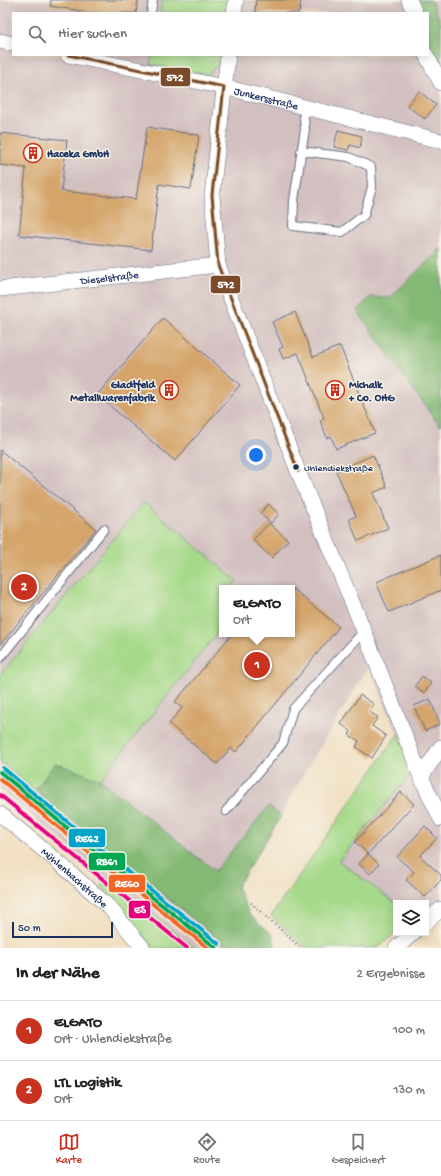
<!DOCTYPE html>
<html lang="de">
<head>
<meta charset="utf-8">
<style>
	:root { --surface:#fff; --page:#f6f6f6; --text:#202124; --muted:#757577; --line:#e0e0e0; --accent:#c8321e }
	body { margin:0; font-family:"Gochi Hand",sans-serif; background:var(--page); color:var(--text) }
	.controls { position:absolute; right:12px; bottom:12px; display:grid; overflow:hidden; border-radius:0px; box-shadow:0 2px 10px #0003 }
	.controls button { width:36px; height:36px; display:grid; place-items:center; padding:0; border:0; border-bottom:1px solid var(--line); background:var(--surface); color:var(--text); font:20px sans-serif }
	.scale { position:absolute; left:12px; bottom:10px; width:101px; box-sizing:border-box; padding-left:4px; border:2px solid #1b2f5e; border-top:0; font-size:11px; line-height:14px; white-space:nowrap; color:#1b2f5e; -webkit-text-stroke:3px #f7f3e8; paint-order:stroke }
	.you { position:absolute; left:256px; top:455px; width:14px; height:14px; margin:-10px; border:3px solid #fff; border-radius:50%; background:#1a73e8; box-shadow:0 0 0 6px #1a73e833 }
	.badge { display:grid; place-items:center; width:26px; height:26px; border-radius:50%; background:var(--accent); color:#fff; font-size:13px; font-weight:700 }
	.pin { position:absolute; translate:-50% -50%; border:2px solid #fff; box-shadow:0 1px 4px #0006 }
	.popup { position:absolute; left:219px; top:585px; width:76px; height:52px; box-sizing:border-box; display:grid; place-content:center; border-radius:0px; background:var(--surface); filter:drop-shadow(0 1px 3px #0005); font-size:13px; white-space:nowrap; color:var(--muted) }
	.popup b { font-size:15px; color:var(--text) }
	.popup::after { content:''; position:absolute; left:50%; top:100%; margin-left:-8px; border:8px solid transparent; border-top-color:var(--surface) }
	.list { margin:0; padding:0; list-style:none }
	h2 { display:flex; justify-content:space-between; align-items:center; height:52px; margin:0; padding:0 16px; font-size:17px }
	h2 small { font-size:13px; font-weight:400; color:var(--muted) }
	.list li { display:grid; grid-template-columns:26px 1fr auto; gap:12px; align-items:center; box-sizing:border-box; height:60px; padding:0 16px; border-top:1px solid var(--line) }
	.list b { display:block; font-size:15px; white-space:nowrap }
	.list p { margin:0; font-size:13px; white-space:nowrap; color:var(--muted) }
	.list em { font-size:13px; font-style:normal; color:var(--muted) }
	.icon { flex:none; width:22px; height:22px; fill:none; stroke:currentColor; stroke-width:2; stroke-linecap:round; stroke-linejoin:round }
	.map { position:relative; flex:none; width:441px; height:948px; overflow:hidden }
	.search { position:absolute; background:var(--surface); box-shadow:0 2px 10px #0003; left:12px; right:12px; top:12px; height:44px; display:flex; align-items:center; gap:10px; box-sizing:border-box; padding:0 14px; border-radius:0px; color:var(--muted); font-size:15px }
	.sheet { height:172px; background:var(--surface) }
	nav { display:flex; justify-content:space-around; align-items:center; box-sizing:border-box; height:56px; border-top:1px solid var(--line); background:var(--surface); font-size:11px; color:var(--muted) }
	nav a { display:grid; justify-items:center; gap:2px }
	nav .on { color:var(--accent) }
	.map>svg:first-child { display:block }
</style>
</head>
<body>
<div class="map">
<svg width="441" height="948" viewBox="0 0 441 948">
	<rect width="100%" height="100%" fill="#f7f3e8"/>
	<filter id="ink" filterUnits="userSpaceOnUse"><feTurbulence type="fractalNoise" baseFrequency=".025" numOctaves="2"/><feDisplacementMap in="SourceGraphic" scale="8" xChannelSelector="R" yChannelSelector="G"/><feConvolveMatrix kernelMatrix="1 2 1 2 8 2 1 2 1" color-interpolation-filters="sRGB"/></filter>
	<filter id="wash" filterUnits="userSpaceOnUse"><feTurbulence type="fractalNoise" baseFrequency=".012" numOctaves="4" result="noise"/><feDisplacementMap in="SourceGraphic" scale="16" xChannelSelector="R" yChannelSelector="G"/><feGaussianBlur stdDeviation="0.9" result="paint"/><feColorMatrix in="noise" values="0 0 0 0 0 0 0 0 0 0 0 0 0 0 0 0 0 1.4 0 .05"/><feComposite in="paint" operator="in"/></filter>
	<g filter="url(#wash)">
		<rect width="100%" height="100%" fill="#f1e0c3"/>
		<path fill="#d2bfc0" d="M0,0H408L414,13H13V55H426L441,85V247L390,298L370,297L356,311L439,425H441V916L426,926V903L396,904L338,861L413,771L369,666L287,802L281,816L269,807L215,871L100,780L222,627V634H292V588H231L236,580L144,503L0,675Z
			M431,0H441V23L436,13Z
			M0,762L35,791L229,948H195L108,879L0,789Z"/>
		<path fill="#a6d989" stroke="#608474" d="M162,0H230L228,13H160Z
			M152,55H222V60L209,74L150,65Z
			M144,502L237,581L231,588H222V599L219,603L222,606V627L100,780L55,763L35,791L0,762V675Z
			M398,734L413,771L339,861L396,904V932L378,948H306L271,916Z
			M108,879L195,948H153L109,898L101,885Z"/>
		<path fill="#84b975" stroke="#50746a" d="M410,0H431L441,23V83L428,55V13H415Z
			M441,248V425H439L357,311L370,297L390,298Z
			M55,763L100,780L215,871L269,806L281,816L237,887L250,915L272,934L276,948H229L35,791Z"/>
		<g id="blocks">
			<path fill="#d4a46a" d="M51,0H138L136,13H93L50,6Z
				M256,0H301L299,13H255Z
				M419,91L436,105L425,119L407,106Z
				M147,127L199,135L191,189L159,184L151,250L19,235L26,168L0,165V133L67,140L61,191L136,199Z
				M338,130L362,136L360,148L350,145L348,150L334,147Z
				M295,312L313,357L340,346L375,433L336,449L331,436L327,438L320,420L324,418L298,353L283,359L279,349L283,347L272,322Z
				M163,318L240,385L175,461L97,395Z
				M0,450L96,529L0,645Z
				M373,455L387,487L373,493L388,528L358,541L349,519L356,516L336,471Z
				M268,504L279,514L271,523L260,514Z
				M269,523L288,540L272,558L253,540Z
				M441,555V590L389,612L376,582Z
				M292,588L339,627L236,752L231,748L217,764L169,724L182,708L175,702L232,634H292Z
				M422,676L431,683L424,693L415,686Z
				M360,695L374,704L369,712L378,717L372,726L386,736L372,758L356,747L359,741L349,735L351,731L341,724Z
				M430,699L440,724L425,731L414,706Z
				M401,792L414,804L368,854L355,842Z
				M425,826L437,838L420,856L441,875V880L425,897L406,880L414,872L397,857Z
				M368,854L379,864L370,874L359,864Z"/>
		</g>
	</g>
	<g filter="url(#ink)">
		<use href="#blocks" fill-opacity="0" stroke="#666d81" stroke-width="1"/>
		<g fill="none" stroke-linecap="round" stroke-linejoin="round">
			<g stroke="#666d81" stroke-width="10">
				<path id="lane" d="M151,13L153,0
					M301,151L349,157L371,167L372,187L364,215L342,232L293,226L294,200L305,129L303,107
					M0,658L104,529
					M226,811L283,743L293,709L364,631"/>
			</g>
			<g stroke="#666d81" stroke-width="16">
				<g id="street">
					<path d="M409,0L415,13"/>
					<path d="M234,13L236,0"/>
					<path d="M0,41L13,44"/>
					<path id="s1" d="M68,55L224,87L441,141"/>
					<path d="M228,55L212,195L218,265L298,471L364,631L421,777L441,819"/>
					<path d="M426,55L441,83"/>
					<path id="s2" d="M0,289L218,265"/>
					<path d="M421,777L441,747"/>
					<path id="s3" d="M0,814L57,861L109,907L143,948"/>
					<path d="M426,922L441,909"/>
					<path d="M396,948L413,933"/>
				</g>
			</g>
			<path stroke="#666d81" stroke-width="2.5" stroke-dasharray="1 3" stroke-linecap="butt" d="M251,903L301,948"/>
			<use href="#lane" stroke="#fff" stroke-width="8"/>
			<use href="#street" stroke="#fff" stroke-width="15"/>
			<g stroke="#f7f3e8" stroke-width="6">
				<path id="bus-1" d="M68,55L224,87
					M224,87L212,195L218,265L298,471"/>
			</g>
			<use href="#bus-1" stroke="#7a4b2a" stroke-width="3"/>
			<g stroke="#f7f3e8" stroke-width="7">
				<path id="rail-1" d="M0,772L108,862L216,948"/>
			</g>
			<g stroke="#f7f3e8" stroke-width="7">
				<path id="rail-2" d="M0,779L105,866L208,948"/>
			</g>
			<g stroke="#f7f3e8" stroke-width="7">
				<path id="rail-3" d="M3,768L111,858L219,944"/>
			</g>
			<g stroke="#f7f3e8" stroke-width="7">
				<path id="rail-4" d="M0,795L187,948"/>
			</g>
			<use href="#rail-1" stroke="#00a651" stroke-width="4"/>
			<use href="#rail-2" stroke="#f26522" stroke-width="4"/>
			<use href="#rail-3" stroke="#01a3c8" stroke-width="4"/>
			<use href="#rail-4" stroke="#e5007d" stroke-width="4"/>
		</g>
	</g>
	<defs>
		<g id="building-ring" transform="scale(1)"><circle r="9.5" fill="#f7f3e8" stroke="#c8321e" stroke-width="1.5"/><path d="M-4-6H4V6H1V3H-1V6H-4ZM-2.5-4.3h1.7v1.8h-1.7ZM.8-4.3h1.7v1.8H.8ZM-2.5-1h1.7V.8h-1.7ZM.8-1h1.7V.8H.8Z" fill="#c8321e"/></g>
	</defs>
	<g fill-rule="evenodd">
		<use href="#building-ring" x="33" y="153"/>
		<use href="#building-ring" x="169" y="390"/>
		<use href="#building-ring" x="335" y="390"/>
	</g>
	<circle fill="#1b2f5e" stroke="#f7f3e8" stroke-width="1.5" cx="296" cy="467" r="3.5"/>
	<g text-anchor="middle" stroke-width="3" stroke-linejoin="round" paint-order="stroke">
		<g font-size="10" fill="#1b2f5e" stroke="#f7f3e8" text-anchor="start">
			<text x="304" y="471">Uhlendiekstraße</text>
		</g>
		<g font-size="11" fill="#1b2f5e" stroke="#f7f3e8">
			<text dy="4" stroke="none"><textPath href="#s1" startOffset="203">Junkersstraße</textPath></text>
			<text dy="4" stroke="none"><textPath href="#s2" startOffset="110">Dieselstraße</textPath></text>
			<text dy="4" stroke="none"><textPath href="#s3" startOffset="98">Mühlenbachstraße</textPath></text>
		</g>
		<g font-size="11" font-weight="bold" fill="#1b2f5e" stroke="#f7f3e8" text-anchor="start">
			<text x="47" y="157">Haceka GmbH</text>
			<text x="155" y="388" text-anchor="end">Gladtfeld<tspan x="155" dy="13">Metallwarenfabrik</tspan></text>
			<text x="349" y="388">Michalk<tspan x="349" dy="13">+ Co. OHG</tspan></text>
		</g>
	</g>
	<g stroke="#f7f3e8" stroke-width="1.5">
		<rect x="160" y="67" width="31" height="20" rx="4" fill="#7a4b2a"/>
		<rect x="210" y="275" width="31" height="19" rx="4" fill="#7a4b2a"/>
		<rect x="68" y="828" width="38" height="20" rx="4" fill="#01a3c8"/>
		<rect x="88" y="852" width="38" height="19" rx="4" fill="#00a651"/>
		<rect x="108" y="874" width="38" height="19" rx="4" fill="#f26522"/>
		<rect x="128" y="900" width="23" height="19" rx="4" fill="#e5007d"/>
	</g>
	<g font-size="11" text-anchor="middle" font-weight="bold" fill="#fff">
		<text x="175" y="81">572</text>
		<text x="226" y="288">572</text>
		<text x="87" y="842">RE62</text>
		<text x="107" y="865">RB61</text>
		<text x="127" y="887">RE60</text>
		<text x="140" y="913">ES</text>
	</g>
</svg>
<div class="controls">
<button><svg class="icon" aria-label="layers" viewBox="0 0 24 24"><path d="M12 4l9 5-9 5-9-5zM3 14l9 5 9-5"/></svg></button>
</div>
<div class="scale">50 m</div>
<div class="you"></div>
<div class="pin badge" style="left:257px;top:665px">1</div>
<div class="popup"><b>ELGATO</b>Ort</div>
<div class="pin badge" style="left:24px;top:587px">2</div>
<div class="search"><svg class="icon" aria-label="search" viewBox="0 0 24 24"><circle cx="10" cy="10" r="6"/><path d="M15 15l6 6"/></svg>Hier suchen</div>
</div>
<section class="sheet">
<h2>In der Nähe<small>2 Ergebnisse</small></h2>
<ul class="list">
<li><span class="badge">1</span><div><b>ELGATO</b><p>Ort · Uhlendiekstraße</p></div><em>100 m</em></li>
<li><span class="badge">2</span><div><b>LTL Logistik</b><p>Ort</p></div><em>130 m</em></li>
</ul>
</section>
<nav>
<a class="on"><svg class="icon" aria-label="map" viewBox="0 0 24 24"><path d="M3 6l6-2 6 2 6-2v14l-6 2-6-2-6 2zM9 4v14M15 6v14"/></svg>Karte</a>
<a><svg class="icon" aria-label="directions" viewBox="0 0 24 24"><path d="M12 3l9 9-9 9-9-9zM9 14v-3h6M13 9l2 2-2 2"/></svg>Route</a>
<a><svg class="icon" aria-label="saved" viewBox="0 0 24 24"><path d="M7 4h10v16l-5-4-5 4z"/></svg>Gespeichert</a>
</nav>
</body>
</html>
